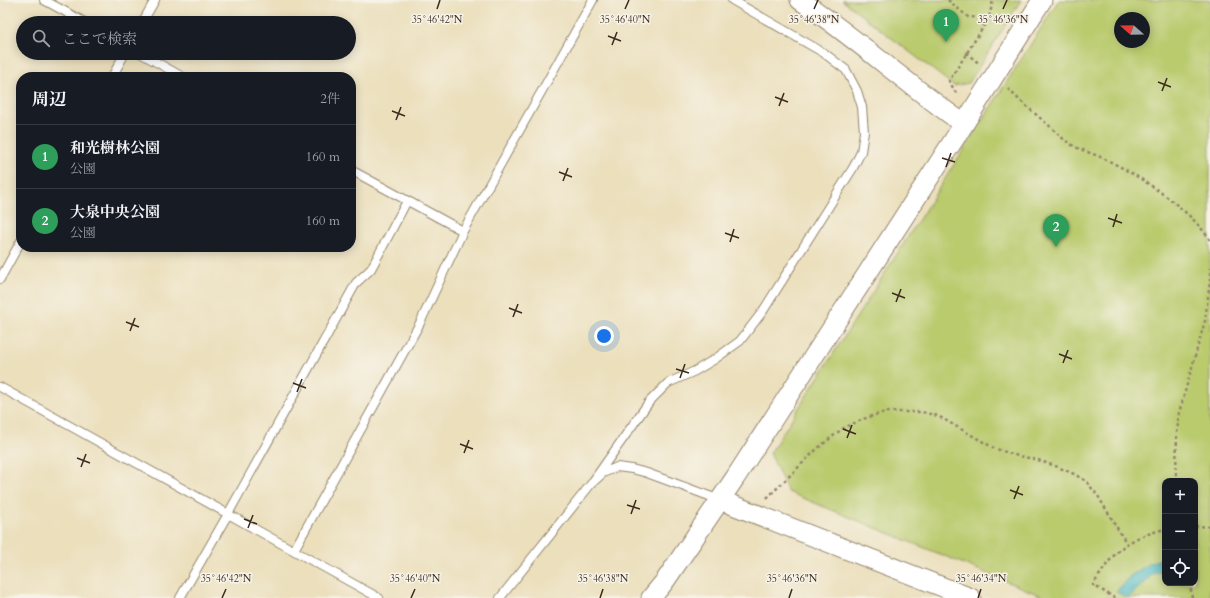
<!DOCTYPE html>
<html lang="ja">
<head>
<meta charset="utf-8">
<style>
	:root { --surface:#171b24; --page:#242831; --text:#f1f3f6; --muted:#9ea1a6; --line:#363941; --accent:#d93025 }
	body { margin:0; font-family:Cardo,"Noto Serif JP",serif; background:var(--page); color:var(--text) }
	.controls { position:absolute; right:12px; bottom:12px; display:grid; overflow:hidden; border-radius:8px; box-shadow:0 2px 10px #0003 }
	.controls button { width:36px; height:36px; display:grid; place-items:center; padding:0; border:0; border-bottom:1px solid var(--line); background:var(--surface); color:var(--text); font:20px sans-serif }
	.compass { position:absolute; left:1114px; top:12px; width:36px; height:36px; border-radius:50%; background:var(--surface); box-shadow:0 2px 10px #0003; rotate:290deg }
	.you { position:absolute; left:604px; top:336px; width:14px; height:14px; margin:-10px; border:3px solid #fff; border-radius:50%; background:#1a73e8; box-shadow:0 0 0 6px #1a73e833 }
	.badge { display:grid; place-items:center; width:26px; height:26px; border-radius:50%; background:var(--accent); color:#fff; font-size:13px; font-weight:700 }
	.pin { position:absolute; translate:-50% -33px; filter:drop-shadow(0 1px 2px #0008) }
	.pin::after { content:''; position:absolute; top:21px; width:14px; height:12px; background:inherit; clip-path:polygon(0 0,100% 0,50% 100%) }
	.list { margin:0; padding:0; list-style:none }
	h2 { display:flex; justify-content:space-between; align-items:center; height:52px; margin:0; padding:0 16px; font-size:17px }
	h2 small { font-size:13px; font-weight:400; color:var(--muted) }
	.list li { display:grid; grid-template-columns:26px 1fr auto; gap:12px; align-items:center; box-sizing:border-box; height:64px; padding:0 16px; border-top:1px solid var(--line) }
	.list b { display:block; font-size:15px; white-space:nowrap }
	.list p { margin:0; font-size:13px; white-space:nowrap; color:var(--muted) }
	.list em { font-size:13px; font-style:normal; color:var(--muted) }
	.icon { flex:none; width:22px; height:22px; fill:none; stroke:currentColor; stroke-width:2; stroke-linecap:round; stroke-linejoin:round }
	.map { position:relative; flex:none; width:1210px; height:598px; overflow:hidden }
	.search { position:absolute; background:var(--surface); box-shadow:0 2px 10px #0003; left:16px; top:16px; width:340px; height:44px; display:flex; align-items:center; gap:10px; box-sizing:border-box; padding:0 14px; border-radius:22px; color:var(--muted); font-size:15px }
	.panel { position:absolute; background:var(--surface); box-shadow:0 2px 10px #0003; left:16px; top:72px; width:340px; height:180px; border-radius:16px }
	.map>svg:first-child { display:block }
</style>
</head>
<body>
<div class="map">
<svg width="1210" height="598" viewBox="0 0 1210 598">
	<rect width="100%" height="100%" fill="#f7f3e8"/>
	<filter id="ink" filterUnits="userSpaceOnUse"><feTurbulence type="fractalNoise" baseFrequency=".025" numOctaves="2"/><feDisplacementMap in="SourceGraphic" scale="8" xChannelSelector="R" yChannelSelector="G"/><feConvolveMatrix kernelMatrix="1 2 1 2 8 2 1 2 1" color-interpolation-filters="sRGB"/></filter>
	<filter id="wash" filterUnits="userSpaceOnUse"><feTurbulence type="fractalNoise" baseFrequency=".012" numOctaves="4" result="noise"/><feDisplacementMap in="SourceGraphic" scale="16" xChannelSelector="R" yChannelSelector="G"/><feGaussianBlur stdDeviation="0.9" result="paint"/><feColorMatrix in="noise" values="0 0 0 0 0 0 0 0 0 0 0 0 0 0 0 0 0 1.4 0 .05"/><feComposite in="paint" operator="in"/></filter>
	<g filter="url(#wash)">
		<rect width="100%" height="100%" fill="#ebdfbc"/>
		<path fill="#bacb6e" stroke="#7a7a46" fill-rule="evenodd" d="M842,0H1021L969,83L954,86Z
			M1059,0H1210V598H1047L788,492L770,453ZM1120,18H1144V42H1120ZM1165,481H1195V583H1165Z"/>
		<path fill="#45b5bd" stroke="#40706e" d="M1165,557V570L1154,573L1128,598L1116,592L1129,577L1148,564Z"/>
	</g>
	<g filter="url(#ink)">
		<g fill="none" stroke-linecap="round" stroke-linejoin="round">
			<g stroke="#93846d" stroke-width="10">
				<path id="service" d="M44,0L86,23
					M142,23L155,0
					M140,53L183,77
					M112,77L125,53
					M351,170L463,231
					M0,279L21,241
					M0,387L379,598
					M591,484L649,402L668,383L695,371L715,359L740,341L763,311L853,168L861,152L864,132L862,107L857,91L846,70L824,53L732,0
					M294,550L420,323L463,231L593,0
					M180,598L228,514L356,283L371,269L407,201
					M500,598L591,484L603,473L617,467L632,469L647,473L720,500"/>
			</g>
			<g stroke="#93846d" stroke-width="21">
				<path id="tertiary" d="M800,0C857,39 908,85 964,124
					M720,500L971,598
					M651,598L665,581L735,478L964,124L1042,0"/>
			</g>
			<path stroke="#93846d" stroke-width="2.5" stroke-dasharray="3 3" stroke-linecap="butt" d="M948,0L968,17L989,18
				M966,53L980,64
				M1008,89C1022,103 1038,116 1053,129C1059,135 1065,141 1072,145C1082,151 1095,154 1105,159C1139,175 1190,209 1210,240
				M956,93L949,81L989,18L993,0
				M1177,481L1176,474L1177,433L1179,413L1205,321L1210,281V268
				M767,498L818,448L842,429L863,419L885,412H922L938,416L994,448L1014,455L1038,460L1058,467L1074,474L1086,481L1098,496L1127,544
				M1195,526L1210,527
				M1190,583L1192,598
				M1115,598L1093,585C1102,571 1113,553 1127,544C1137,537 1153,532 1165,529"/>
			<use href="#service" stroke="#fff" stroke-width="8"/>
			<use href="#tertiary" stroke="#fff" stroke-width="19"/>
		</g>
	</g>
	<path fill="none" stroke="#3b2a1e" stroke-width="1.5" d="M437,9L440,0M625,9L629,0M814,9L818,0M1003,9L1007,0M608,36L621,41M612,45L617,32M1158,82L1171,87M1162,91L1167,78M775,97L788,102M779,106L784,93M392,111L405,116M396,120L401,107M942,158L955,162M946,167L951,153M559,172L572,177M563,181L568,168M1108,218L1122,223M1113,227L1117,214M725,233L739,238M730,242L734,229M892,293L905,298M896,302L901,289M509,308L522,313M513,317L518,304M126,322L139,327M130,331L135,318M1059,354L1072,359M1063,363L1068,350M676,369L689,373M680,378L685,364M293,383L306,388M297,392L302,379M843,429L856,434M847,438L852,425M460,444L473,449M464,453L469,440M77,458L90,463M81,467L86,454M1010,490L1023,495M1014,499L1019,486M627,505L640,509M631,514L636,500M244,519L257,524M248,528L253,515M222,598L226,589M411,598L415,589M600,598L603,589M789,598L792,589M978,598L981,589"/>
	<g font-size="10" text-anchor="middle" fill="#3b2a1e" stroke="#f7f3e8" stroke-width="3" stroke-linejoin="round" paint-order="stroke">
		<text x="437" y="23">35°46'42"N</text>
		<text x="625" y="23">35°46'40"N</text>
		<text x="814" y="23">35°46'38"N</text>
		<text x="1003" y="23">35°46'36"N</text>
		<text x="226" y="582">35°46'42"N</text>
		<text x="415" y="582">35°46'40"N</text>
		<text x="603" y="582">35°46'38"N</text>
		<text x="792" y="582">35°46'36"N</text>
		<text x="981" y="582">35°46'34"N</text>
	</g>
</svg>
<div class="controls">
<button>+</button>
<button>−</button>
<button><svg class="icon" aria-label="locate" viewBox="0 0 24 24"><circle cx="12" cy="12" r="6"/><path d="M12 2v4M12 18v4M2 12h4M18 12h4"/></svg></button>
</div>
<svg class="compass" viewBox="-18 -18 36 36"><path d="M0-13l5 13h-10z" fill="#e53935"/><path d="M0 13l5-13h-10z" fill="#9ea1a6"/></svg>
<div class="you"></div>
<div class="pin badge" style="left:946px;top:42px;background:#2e9e5b">1</div>
<div class="pin badge" style="left:1056px;top:247px;background:#2e9e5b">2</div>
<div class="search"><svg class="icon" aria-label="search" viewBox="0 0 24 24"><circle cx="10" cy="10" r="6"/><path d="M15 15l6 6"/></svg>ここで検索</div>
<section class="panel">
<h2>周辺<small>2件</small></h2>
<ul class="list">
<li><span class="badge" style="background:#2e9e5b">1</span><div><b>和光樹林公園</b><p>公園</p></div><em>160 m</em></li>
<li><span class="badge" style="background:#2e9e5b">2</span><div><b>大泉中央公園</b><p>公園</p></div><em>160 m</em></li>
</ul>
</section>
</div>
</body>
</html>
